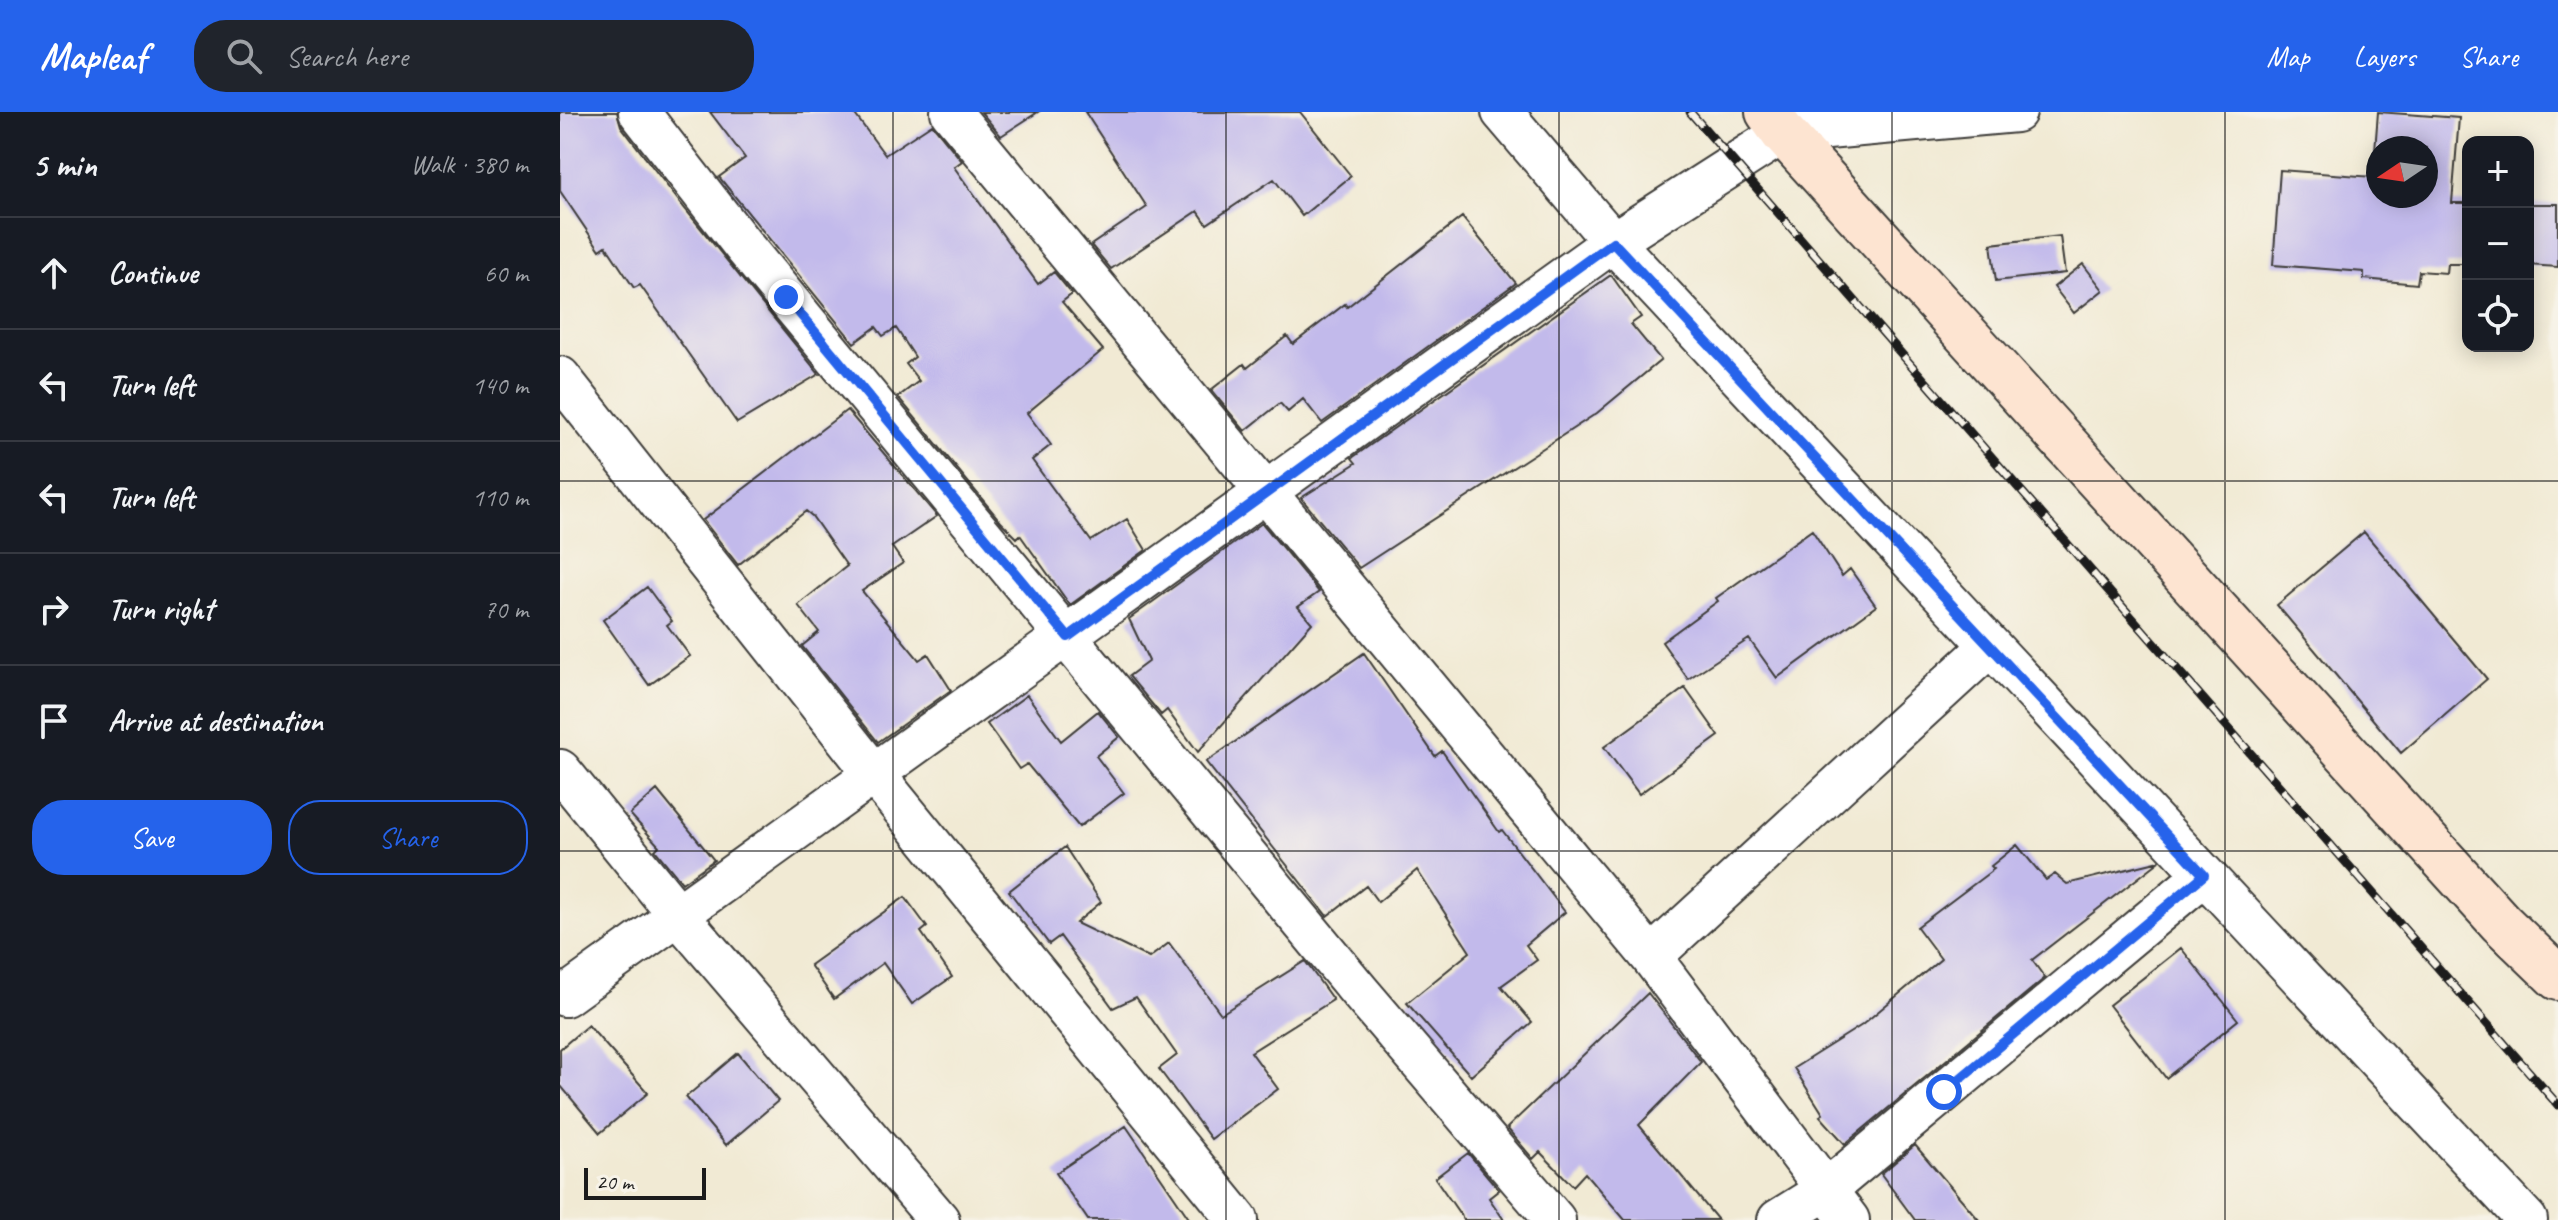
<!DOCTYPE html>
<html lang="en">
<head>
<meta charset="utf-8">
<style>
	:root { --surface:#171b24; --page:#20242c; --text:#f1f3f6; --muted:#9ea1a6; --line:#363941; --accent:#2563eb }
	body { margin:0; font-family:Caveat,sans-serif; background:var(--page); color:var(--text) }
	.controls { position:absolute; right:24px; top:24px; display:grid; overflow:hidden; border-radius:16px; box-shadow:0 4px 20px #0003 }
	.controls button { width:72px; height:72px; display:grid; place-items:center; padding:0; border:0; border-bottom:2px solid var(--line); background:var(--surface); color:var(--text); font:40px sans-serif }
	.compass { position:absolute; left:1806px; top:24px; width:72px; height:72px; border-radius:50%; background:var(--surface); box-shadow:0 4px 20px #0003; rotate:257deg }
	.scale { position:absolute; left:24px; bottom:20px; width:122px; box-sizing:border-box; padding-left:8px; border:4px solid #1c1c1c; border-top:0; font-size:22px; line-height:28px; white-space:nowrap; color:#1c1c1c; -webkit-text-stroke:6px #f7f3e8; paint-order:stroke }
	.stop { position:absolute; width:24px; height:24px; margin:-18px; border:6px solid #2563eb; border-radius:50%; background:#fff }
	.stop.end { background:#2563eb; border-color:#fff; box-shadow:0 2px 8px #0008 }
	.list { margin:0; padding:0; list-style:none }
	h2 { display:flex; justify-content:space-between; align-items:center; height:104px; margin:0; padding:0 32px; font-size:34px }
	h2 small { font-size:26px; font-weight:400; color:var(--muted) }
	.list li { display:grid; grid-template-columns:52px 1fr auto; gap:24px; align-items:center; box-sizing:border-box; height:112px; padding:0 32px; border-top:2px solid var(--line) }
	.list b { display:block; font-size:30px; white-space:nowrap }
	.list em { font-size:26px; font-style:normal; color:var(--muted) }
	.actions { display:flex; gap:16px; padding:24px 32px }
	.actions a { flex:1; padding:18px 0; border:2px solid var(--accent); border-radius:32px; text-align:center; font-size:28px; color:var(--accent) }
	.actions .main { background:var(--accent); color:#fff }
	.icon { flex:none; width:44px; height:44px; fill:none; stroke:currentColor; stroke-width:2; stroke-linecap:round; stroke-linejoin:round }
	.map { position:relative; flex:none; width:1998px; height:1108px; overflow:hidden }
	header { display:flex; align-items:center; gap:48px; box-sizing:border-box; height:112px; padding:0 40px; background:var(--accent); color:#fff }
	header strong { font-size:38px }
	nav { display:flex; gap:44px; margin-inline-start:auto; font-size:28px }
	.search { width:560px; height:72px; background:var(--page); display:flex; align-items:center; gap:20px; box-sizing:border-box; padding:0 28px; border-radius:32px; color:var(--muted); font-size:30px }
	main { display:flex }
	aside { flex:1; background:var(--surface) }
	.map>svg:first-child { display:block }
</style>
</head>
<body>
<header>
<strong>Mapleaf</strong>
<div class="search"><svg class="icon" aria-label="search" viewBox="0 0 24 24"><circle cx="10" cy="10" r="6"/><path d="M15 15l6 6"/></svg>Search here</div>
<nav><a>Map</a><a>Layers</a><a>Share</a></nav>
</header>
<main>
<aside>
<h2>5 min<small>Walk · 380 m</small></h2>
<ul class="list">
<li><svg class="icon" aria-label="ahead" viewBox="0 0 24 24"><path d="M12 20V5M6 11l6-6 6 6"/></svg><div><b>Continue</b></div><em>60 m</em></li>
<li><svg class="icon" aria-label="left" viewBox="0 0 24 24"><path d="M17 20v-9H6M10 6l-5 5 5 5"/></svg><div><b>Turn left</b></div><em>140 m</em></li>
<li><svg class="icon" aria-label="left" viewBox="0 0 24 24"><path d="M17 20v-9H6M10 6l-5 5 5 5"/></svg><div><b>Turn left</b></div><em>110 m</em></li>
<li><svg class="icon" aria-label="right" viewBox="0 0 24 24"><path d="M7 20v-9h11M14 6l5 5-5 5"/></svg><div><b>Turn right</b></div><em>70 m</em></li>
<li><svg class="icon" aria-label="arrive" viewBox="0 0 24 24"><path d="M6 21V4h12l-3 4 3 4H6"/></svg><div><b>Arrive at destination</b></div></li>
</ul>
<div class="actions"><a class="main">Save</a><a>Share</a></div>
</aside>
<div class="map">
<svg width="1998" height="1108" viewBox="0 0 1998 1108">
	<rect width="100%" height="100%" fill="#f7f3e8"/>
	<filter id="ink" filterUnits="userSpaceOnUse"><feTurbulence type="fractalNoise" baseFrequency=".0125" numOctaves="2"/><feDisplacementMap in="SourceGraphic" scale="16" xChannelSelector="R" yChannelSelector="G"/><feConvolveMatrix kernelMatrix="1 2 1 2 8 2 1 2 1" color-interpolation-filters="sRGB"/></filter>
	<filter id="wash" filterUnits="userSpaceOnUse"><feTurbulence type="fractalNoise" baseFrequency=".006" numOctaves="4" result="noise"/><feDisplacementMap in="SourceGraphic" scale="32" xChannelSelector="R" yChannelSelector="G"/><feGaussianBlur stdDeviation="1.8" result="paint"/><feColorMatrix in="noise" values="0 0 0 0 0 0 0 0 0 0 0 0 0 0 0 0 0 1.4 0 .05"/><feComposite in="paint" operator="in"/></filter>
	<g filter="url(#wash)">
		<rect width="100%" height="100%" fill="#f1ead4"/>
		<g id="blocks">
			<path fill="#c2baeb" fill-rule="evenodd" d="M0,0H57L61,14L121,92L259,262L177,311L80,173L74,176L46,134L40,138L0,79Z
				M150,0H293L325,43L372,12L402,49L394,55L478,172L494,160L512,182L502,190L543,238L467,301L491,333L472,348L531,429L567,407L586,438L510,493L460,423L457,426L441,410L338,285L359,269L346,252L355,245L336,216L323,224L316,215L294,231L159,65L185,46Z
				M421,0H478L441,24Z
				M525,0H740L791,64L742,104L714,67L647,112L638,99L551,157L531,133L587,95Z
				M1818,0L1899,6L1892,91H1908V152H1887L1886,161L1859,159L1857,172L1804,167V160L1713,153L1720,58L1813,65ZM1818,36H1866V84H1818Z
				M1968,92H1998V155L1968,153Z
				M902,105L956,171L762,311L743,287L728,300L720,291L685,319L651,278L684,252L687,256L727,224L733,232L785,192L787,195Z
				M1500,124L1505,161L1436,169L1431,132Z
				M1523,152L1543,178L1514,201L1494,175Z
				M1051,163L1081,205L1071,212L1101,248L1037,301L799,456L741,386L796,351L792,346Z
				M287,298L377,404L332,435L343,451L302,479L359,548L368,542L391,578L318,630L242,534L259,520L238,493L287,454L252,404L246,399L178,453L143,408Z
				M702,411L759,480L738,495L752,511L638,640L607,598L601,603L569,564L589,549L569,507Z
				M1252,418L1282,464L1290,457L1316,494L1217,566L1189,527L1128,567L1102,530L1158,489L1156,486Z
				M1804,420L1927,567L1841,641L1717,493Z
				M87,475L112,509L107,513L130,544L89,573L43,508Z
				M804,541L875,644L882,639L939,720L942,718L1005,800L966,833L977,848L941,874L972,910L911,964L847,891L910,840L857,758L818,790L806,774L767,804L646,650Z
				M1125,576L1159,624L1079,682L1044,635Z
				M467,583L501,629L538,599L559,625L536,644L564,681L519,715L467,652L459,657L427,612Z
				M97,678L154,748L122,771L95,738L99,734L70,702Z
				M1457,733L1486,768L1495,762L1507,772L1600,749L1472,848L1485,866L1285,1032L1260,1004L1263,1002L1234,956L1302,913L1381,847L1357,815L1434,757L1431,754Z
				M505,735L541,790L516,811L589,846L609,831L661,902L745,849L773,888L691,940L718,977L651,1027L599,957L617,943L576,885L553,896L500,824L489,832L449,779Z
				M345,785L367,815L361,820L392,865L352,892L323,851L274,887L250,853Z
				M1621,836L1678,908L1606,966L1549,893Z
				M1088,881L1141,950L1079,1013L1158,1108H1065L1025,1061L1013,1074L980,1040L973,1047L947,1016Z
				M28,913L88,981L40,1021L0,973V937Z
				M178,941L218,989L166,1033L126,985Z
				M566,1014L630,1108H528L496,1061Z
				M1355,1033L1419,1108H1355L1321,1062Z
				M908,1041L939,1078L929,1086L944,1108H904L875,1066Z"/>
		</g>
	</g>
	<g filter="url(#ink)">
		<use href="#blocks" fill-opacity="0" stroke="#3c3b38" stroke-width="2"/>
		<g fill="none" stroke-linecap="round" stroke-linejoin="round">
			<g stroke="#3c3b38" stroke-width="44">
				<path id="minor" d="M79,0L185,136L799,879L995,1108
					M391,0L1091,845L1289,1108
					M942,0L1053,130L1967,1108
					M0,265L315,663L678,1108
					M0,658L119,804L379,1108
					M1091,845L1430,534
					M5,884L1053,130L1223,21L1456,0
					M1218,1108L1266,1078L1644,763"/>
			</g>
			<g stroke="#3c3b38" stroke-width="48">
				<path id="secondary" d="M1208,0L1223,21L1941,811L1998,866"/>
			</g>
			<use href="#minor" stroke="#fff" stroke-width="40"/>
			<use href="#secondary" stroke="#fde4d1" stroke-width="44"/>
			<g stroke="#1c1c1c" stroke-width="9">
				<path id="rail" d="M1130,0L1998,993"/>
			</g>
			<use href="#rail" stroke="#f7f3e8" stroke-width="6" stroke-dasharray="18" stroke-linecap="butt"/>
		</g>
	</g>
	<g fill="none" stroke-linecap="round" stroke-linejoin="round" filter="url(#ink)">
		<path stroke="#2563eb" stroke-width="10" d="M226,185L508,525L1053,130L1644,763L1384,980"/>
	</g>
	<path fill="none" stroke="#1c1c1c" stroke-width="2" stroke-opacity="0.55" d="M333,0V1108M666,0V1108M999,0V1108M1332,0V1108M1665,0V1108M0,369H1998M0,739H1998"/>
</svg>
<div class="controls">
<button>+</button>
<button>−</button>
<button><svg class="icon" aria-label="locate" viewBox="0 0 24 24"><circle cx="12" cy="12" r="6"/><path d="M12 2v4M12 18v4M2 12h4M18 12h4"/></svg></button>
</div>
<svg class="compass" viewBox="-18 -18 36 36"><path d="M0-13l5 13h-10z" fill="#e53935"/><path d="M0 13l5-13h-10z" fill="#9ea1a6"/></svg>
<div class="scale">20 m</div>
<div class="stop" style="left:1384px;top:980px"></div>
<div class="stop end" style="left:226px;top:185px"></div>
</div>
</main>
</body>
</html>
